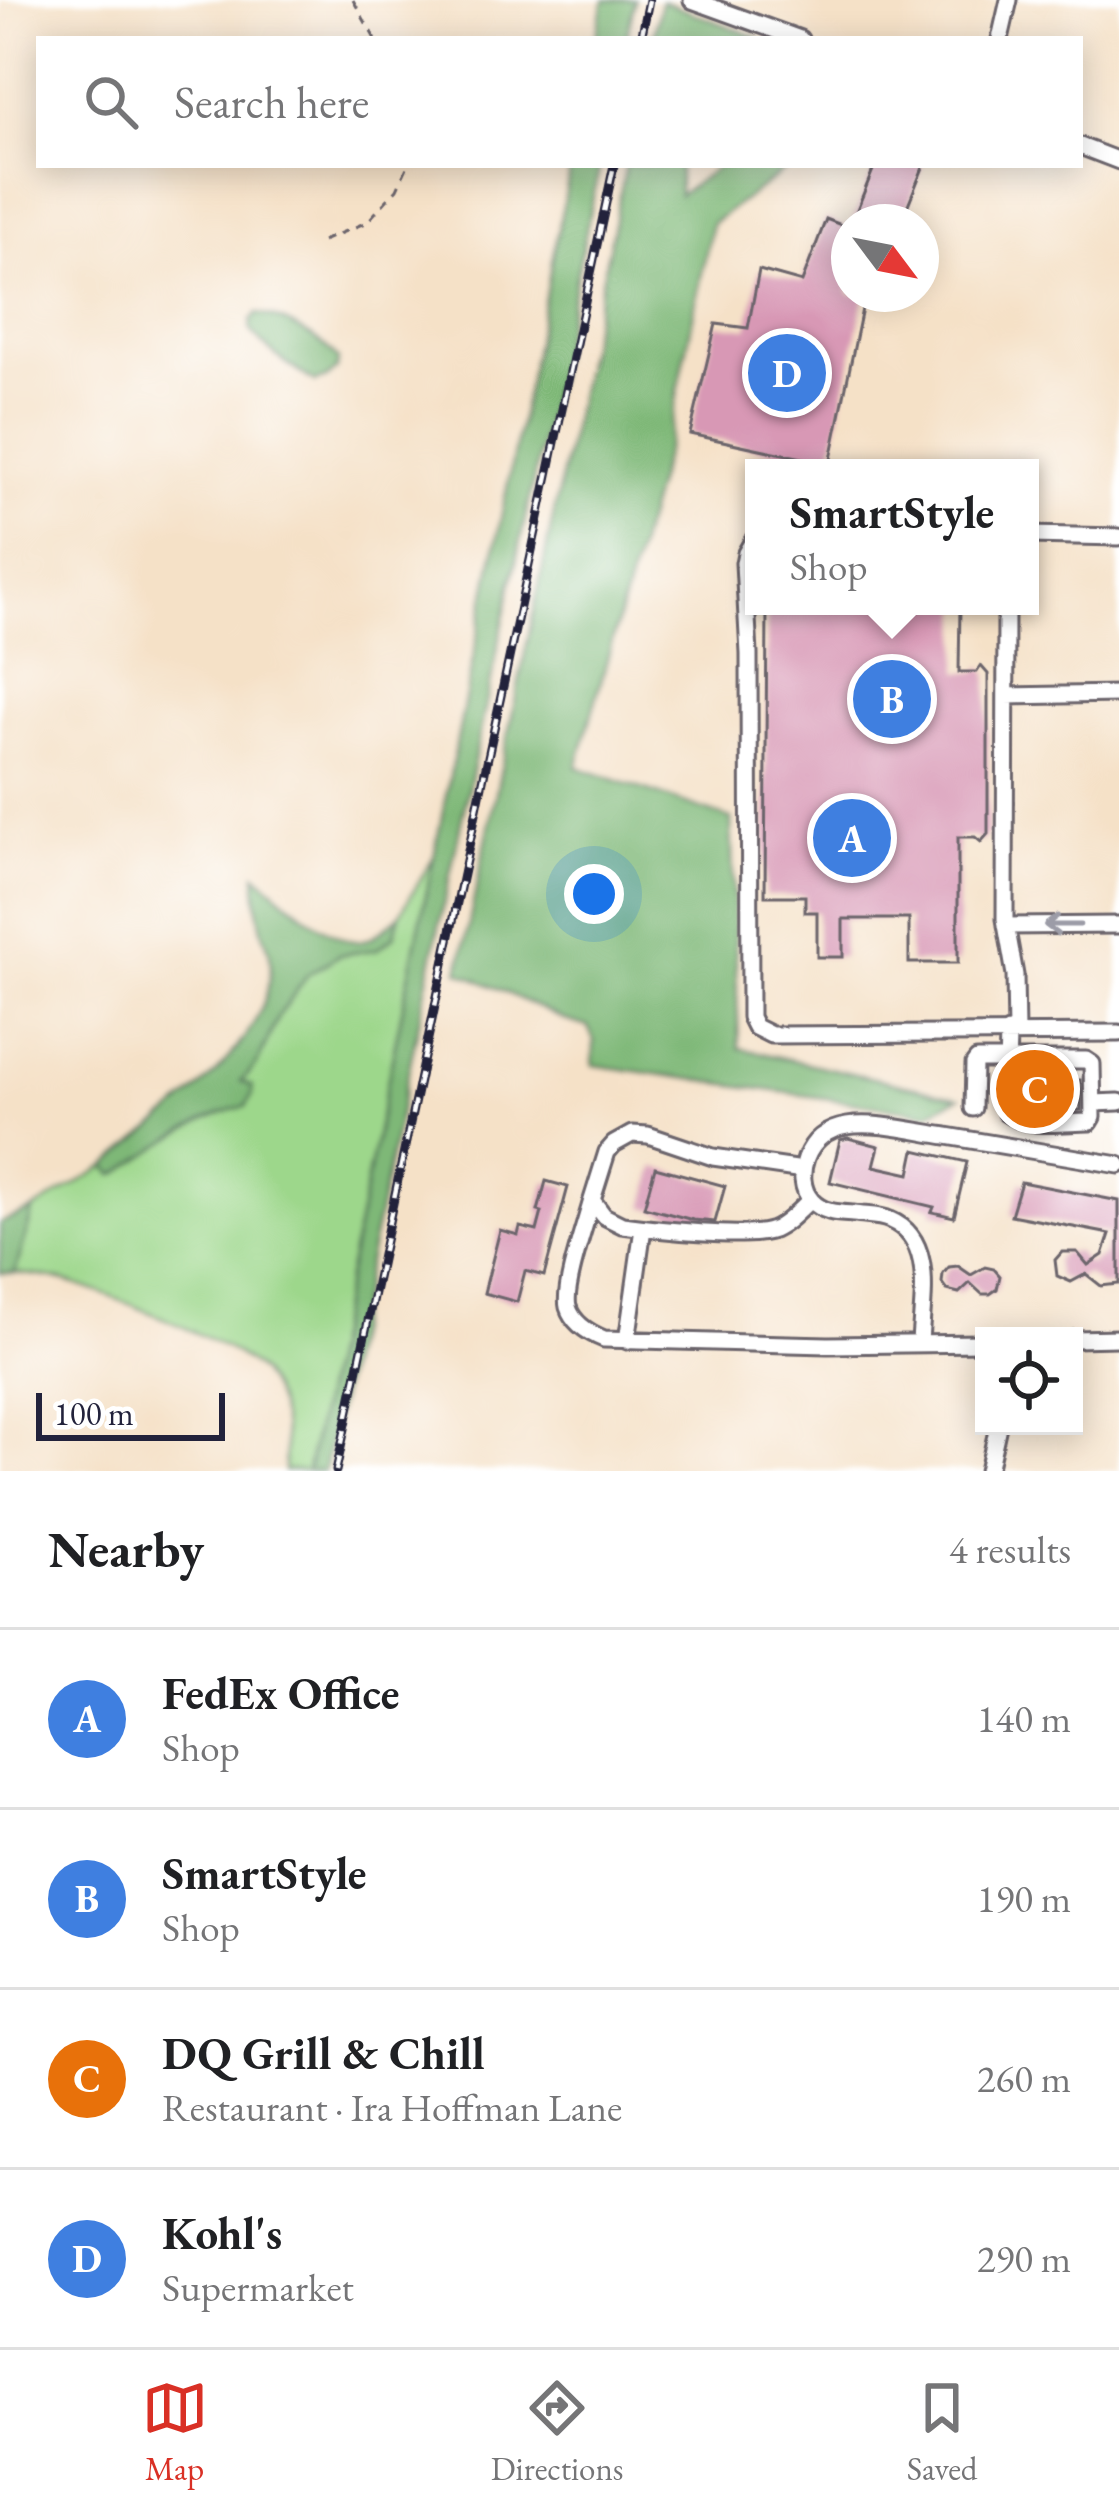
<!DOCTYPE html>
<html lang="en">
<head>
<meta charset="utf-8">
<style>
	:root { --surface:#fff; --page:#f6f6f6; --text:#202124; --muted:#757577; --line:#e0e0e0; --accent:#d93025 }
	body { margin:0; font-family:"EB Garamond",serif; background:var(--page); color:var(--text) }
	.controls { position:absolute; right:36px; bottom:36px; display:grid; overflow:hidden; border-radius:0px; box-shadow:0 6px 30px #0003 }
	.controls button { width:108px; height:108px; display:grid; place-items:center; padding:0; border:0; border-bottom:3px solid var(--line); background:var(--surface); color:var(--text); font:60px sans-serif }
	.compass { position:absolute; left:831px; top:204px; width:108px; height:108px; border-radius:50%; background:var(--surface); box-shadow:0 6px 30px #0003; rotate:122deg }
	.scale { position:absolute; left:36px; bottom:30px; width:189px; box-sizing:border-box; padding-left:12px; border:6px solid #22223b; border-top:0; font-size:33px; line-height:42px; white-space:nowrap; color:#22223b; -webkit-text-stroke:9px #fff; paint-order:stroke }
	.you { position:absolute; left:594px; top:894px; width:42px; height:42px; margin:-30px; border:9px solid #fff; border-radius:50%; background:#1a73e8; box-shadow:0 0 0 18px #1a73e833 }
	.badge { display:grid; place-items:center; width:78px; height:78px; border-radius:50%; background:var(--accent); color:#fff; font-size:39px; font-weight:700 }
	.pin { position:absolute; translate:-50% -50%; border:6px solid #fff; box-shadow:0 3px 12px #0006 }
	.popup { position:absolute; left:745px; top:459px; width:294px; height:156px; box-sizing:border-box; display:grid; place-content:center; border-radius:0px; background:var(--surface); filter:drop-shadow(0 3px 9px #0005); font-size:39px; white-space:nowrap; color:var(--muted) }
	.popup b { font-size:45px; color:var(--text) }
	.popup::after { content:''; position:absolute; left:50%; top:100%; margin-left:-24px; border:24px solid transparent; border-top-color:var(--surface) }
	.list { margin:0; padding:0; list-style:none }
	h2 { display:flex; justify-content:space-between; align-items:center; height:156px; margin:0; padding:0 48px; font-size:51px }
	h2 small { font-size:39px; font-weight:400; color:var(--muted) }
	.list li { display:grid; grid-template-columns:78px 1fr auto; gap:36px; align-items:center; box-sizing:border-box; height:180px; padding:0 48px; border-top:3px solid var(--line) }
	.list b { display:block; font-size:45px; white-space:nowrap }
	.list p { margin:0; font-size:39px; white-space:nowrap; color:var(--muted) }
	.list em { font-size:39px; font-style:normal; color:var(--muted) }
	.icon { flex:none; width:66px; height:66px; fill:none; stroke:currentColor; stroke-width:2; stroke-linecap:round; stroke-linejoin:round }
	.map { position:relative; flex:none; width:1119px; height:1471px; overflow:hidden }
	.search { position:absolute; background:var(--surface); box-shadow:0 6px 30px #0003; left:36px; right:36px; top:36px; height:132px; display:flex; align-items:center; gap:30px; box-sizing:border-box; padding:0 42px; border-radius:0px; color:var(--muted); font-size:45px }
	.sheet { height:876px; background:var(--surface) }
	nav { display:flex; justify-content:space-around; align-items:center; box-sizing:border-box; height:168px; border-top:3px solid var(--line); background:var(--surface); font-size:33px; color:var(--muted) }
	nav a { display:grid; justify-items:center; gap:6px }
	nav .on { color:var(--accent) }
	.map>svg:first-child { display:block }
</style>
</head>
<body>
<div class="map">
<svg width="1119" height="1471" viewBox="0 0 1119 1471">
	<rect width="100%" height="100%" fill="#fff"/>
	<filter id="ink" filterUnits="userSpaceOnUse"><feTurbulence type="fractalNoise" baseFrequency=".00833" numOctaves="2"/><feDisplacementMap in="SourceGraphic" scale="24" xChannelSelector="R" yChannelSelector="G"/><feConvolveMatrix kernelMatrix="1 2 1 2 8 2 1 2 1" color-interpolation-filters="sRGB"/></filter>
	<filter id="wash" filterUnits="userSpaceOnUse"><feTurbulence type="fractalNoise" baseFrequency=".004" numOctaves="4" result="noise"/><feDisplacementMap in="SourceGraphic" scale="48" xChannelSelector="R" yChannelSelector="G"/><feGaussianBlur stdDeviation="2.7" result="paint"/><feColorMatrix in="noise" values="0 0 0 0 0 0 0 0 0 0 0 0 0 0 0 0 0 1.4 0 .05"/><feComposite in="paint" operator="in"/></filter>
	<g filter="url(#wash)">
		<rect width="100%" height="100%" fill="#f5e1c7"/>
		<path fill="#9dd78b" stroke="#607c63" stroke-width="3" d="M434,856L307,1471H284C286,1436 283,1403 261,1374C239,1345 100,1290 61,1280C46,1276 30,1275 15,1273L33,1210L106,1166L113,1174L121,1172C162,1145 198,1116 246,1106L240,1082L257,1064L278,1017L308,974L339,955L377,949L394,936L400,914Z"/>
		<path fill="#7eb877" stroke="#506d59" stroke-width="3" d="M604,0H635L626,39H596Z
			M661,1L760,38L653,39Z
			M571,165H600L324,1471H307L434,856Z
			M626,165H679V195L720,165H792L712,223L668,441L577,767L731,819L739,1048L959,1097L928,1113L593,1065L594,1041L588,1027L565,1020L459,971Z
			M257,314C280,316 326,341 338,360L337,369L327,378L315,382C293,368 264,350 250,329L251,320Z
			M256,874C278,892 333,945 360,941C376,938 389,925 400,914L394,936L377,949L339,955L308,974L278,1017L257,1064L241,1081L252,1086V1096L246,1106C197,1117 163,1145 121,1172L114,1174L106,1166C162,1119 281,1040 270,956C269,947 264,938 262,929C257,911 256,893 256,874Z
			M33,1210L15,1273H0V1223Z"/>
		<g id="blocks">
			<path fill="#d898b5" d="M875,165H924L901,222H852Z
				M826,219L849,228V294H865L830,464L690,434L716,324L748,328L759,270L802,282Z
				M767,606H960L959,672H977L981,666L988,674V834L981,842L975,837H958V963H909V919H843V957H817V912H805V896H765Z
				M1080,1080L1081,1110L1047,1112L1026,1109L1025,1081Z
				M848,1138L879,1146L874,1166L910,1174L915,1150L967,1162L954,1217L932,1212L934,1207L830,1182L840,1140Z
				M655,1167L725,1186L715,1222L693,1220L644,1207Z
				M546,1181L568,1187L544,1276L525,1271L517,1302L484,1293L500,1230L518,1235L520,1227L537,1231L542,1212L538,1211Z
				M1021,1182L1119,1201V1284L1101,1286L1086,1274L1071,1282L1057,1276L1055,1260L1062,1252H1077L1088,1265L1103,1255L1110,1234L1011,1215Z
				M958,1266L971,1275L985,1267L994,1269L1000,1276L997,1289L990,1294H982L970,1283L959,1293L947,1290L942,1283L943,1274L949,1267Z"/>
		</g>
	</g>
	<g filter="url(#ink)">
		<use href="#blocks" fill-opacity="0" stroke="#6c656c" stroke-width="3"/>
		<g fill="none" stroke-linecap="round" stroke-linejoin="round">
			<g stroke="#6c656c" stroke-width="21">
				<path id="minor" d="M692,0L800,39
					M1000,39L1009,0
					M1080,146L1119,161
					M1030,535L1119,537
					M754,539L746,553L744,563L749,654L750,1017L755,1027L771,1035L1119,1033
					M1006,606L1005,919L1015,975L1016,1032
					M1006,696L1119,694
					M1006,926L1119,925
					M1093,1103L1119,1102
					M973,1108L974,1064L977,1060H1086L1092,1064L1093,1117L1090,1122C1063,1122 1029,1129 1006,1113L1008,1032
					M803,1170L713,1157L648,1135L632,1134L614,1144L607,1152L592,1200L604,1216L622,1225C653,1229 748,1240 773,1230C787,1224 799,1210 810,1200
					M592,1200C586,1223 563,1287 568,1307C573,1323 589,1333 604,1339L828,1345L984,1343
					M1074,1339L1119,1338
					M627,1341L643,1228
					M920,1344C921,1304 937,1240 890,1220C879,1215 866,1216 854,1214C839,1213 823,1213 812,1201C801,1189 801,1172 806,1158C813,1139 828,1129 847,1126C875,1121 918,1132 947,1136C1004,1146 1062,1155 1119,1165
					M988,1471L998,1426"/>
			</g>
			<path stroke="#6c656c" stroke-width="3" stroke-dasharray="9 9" stroke-linecap="butt" d="M353,0L375,39
				M322,241L367,222L397,189L408,165"/>
			<use href="#minor" stroke="#fff" stroke-width="15"/>
			<g stroke="#22223b" stroke-width="9">
				<path id="rail" d="M641,39L649,0
					M336,1471L614,165"/>
			</g>
			<use href="#rail" stroke="#fff" stroke-width="4.5" stroke-dasharray="14" stroke-linecap="butt"/>
		</g>
		<defs><path id="oneway-shaft" d="M-6 0H5M1.5-3L5.5 0L1.5 3" fill="none" stroke-width="1.6" stroke-linecap="round" stroke-linejoin="round" transform="scale(3)"/></defs>
		<use stroke="#9c9ca7" href="#oneway-shaft" transform="translate(1062 925) rotate(180)"/>
	</g>
</svg>
<div class="controls">
<button><svg class="icon" aria-label="locate" viewBox="0 0 24 24"><circle cx="12" cy="12" r="6"/><path d="M12 2v4M12 18v4M2 12h4M18 12h4"/></svg></button>
</div>
<svg class="compass" viewBox="-18 -18 36 36"><path d="M0-13l5 13h-10z" fill="#e53935"/><path d="M0 13l5-13h-10z" fill="#757577"/></svg>
<div class="scale">100 m</div>
<div class="you"></div>
<div class="pin badge" style="left:852px;top:838px;background:#3f7fe0">A</div>
<div class="pin badge" style="left:892px;top:699px;background:#3f7fe0">B</div>
<div class="popup"><b>SmartStyle</b>Shop</div>
<div class="pin badge" style="left:1035px;top:1089px;background:#e8710a">C</div>
<div class="pin badge" style="left:787px;top:373px;background:#3f7fe0">D</div>
<div class="search"><svg class="icon" aria-label="search" viewBox="0 0 24 24"><circle cx="10" cy="10" r="6"/><path d="M15 15l6 6"/></svg>Search here</div>
</div>
<section class="sheet">
<h2>Nearby<small>4 results</small></h2>
<ul class="list">
<li><span class="badge" style="background:#3f7fe0">A</span><div><b>FedEx Office</b><p>Shop</p></div><em>140 m</em></li>
<li><span class="badge" style="background:#3f7fe0">B</span><div><b>SmartStyle</b><p>Shop</p></div><em>190 m</em></li>
<li><span class="badge" style="background:#e8710a">C</span><div><b>DQ Grill &amp; Chill</b><p>Restaurant · Ira Hoffman Lane</p></div><em>260 m</em></li>
<li><span class="badge" style="background:#3f7fe0">D</span><div><b>Kohl's</b><p>Supermarket</p></div><em>290 m</em></li>
</ul>
</section>
<nav>
<a class="on"><svg class="icon" aria-label="map" viewBox="0 0 24 24"><path d="M3 6l6-2 6 2 6-2v14l-6 2-6-2-6 2zM9 4v14M15 6v14"/></svg>Map</a>
<a><svg class="icon" aria-label="directions" viewBox="0 0 24 24"><path d="M12 3l9 9-9 9-9-9zM9 14v-3h6M13 9l2 2-2 2"/></svg>Directions</a>
<a><svg class="icon" aria-label="saved" viewBox="0 0 24 24"><path d="M7 4h10v16l-5-4-5 4z"/></svg>Saved</a>
</nav>
</body>
</html>
